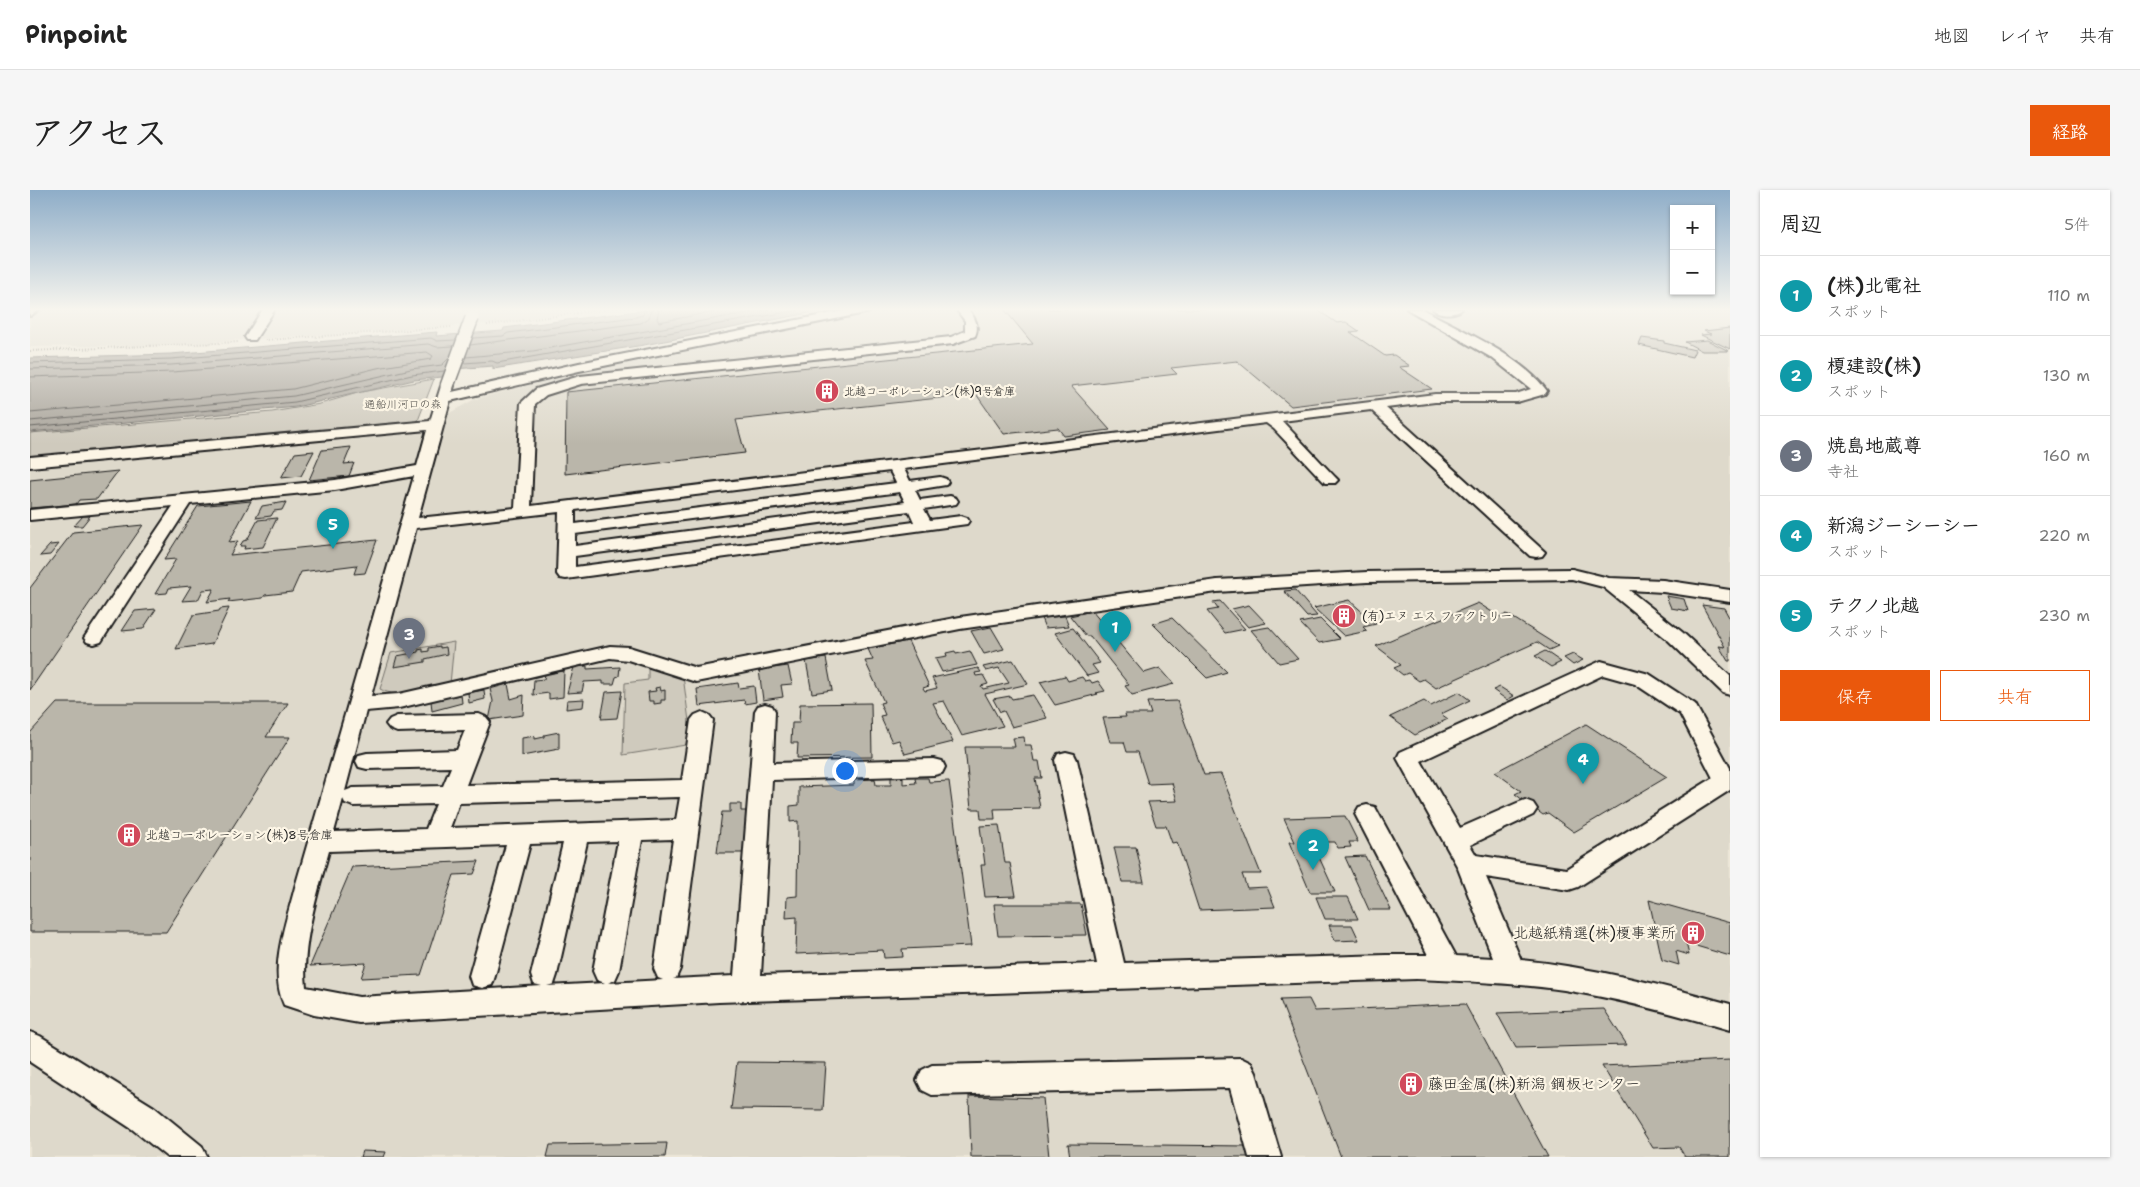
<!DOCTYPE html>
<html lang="ja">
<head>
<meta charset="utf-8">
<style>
	:root { --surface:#fff; --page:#f6f6f6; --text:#222; --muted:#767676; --line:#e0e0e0; --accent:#ea580c }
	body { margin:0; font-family:"Shantell Sans","Klee One",sans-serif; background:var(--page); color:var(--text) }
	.controls { position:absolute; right:15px; top:15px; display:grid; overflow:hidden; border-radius:0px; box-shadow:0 1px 4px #0004 }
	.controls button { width:45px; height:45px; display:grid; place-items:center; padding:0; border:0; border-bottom:1px solid var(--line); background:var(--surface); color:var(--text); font:25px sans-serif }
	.you { position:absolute; left:814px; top:580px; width:18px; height:18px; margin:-12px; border:4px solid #fff; border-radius:50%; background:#1a73e8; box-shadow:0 0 0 8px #1a73e833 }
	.badge { display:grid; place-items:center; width:32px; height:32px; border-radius:50%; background:var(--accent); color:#fff; font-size:16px; font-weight:700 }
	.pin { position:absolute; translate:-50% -41px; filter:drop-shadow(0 1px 2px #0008) }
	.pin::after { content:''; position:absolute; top:26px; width:18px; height:15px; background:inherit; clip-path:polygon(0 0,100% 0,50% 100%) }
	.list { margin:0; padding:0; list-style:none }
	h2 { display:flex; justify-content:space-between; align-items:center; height:65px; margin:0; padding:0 20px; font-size:21px }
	h2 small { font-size:16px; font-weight:400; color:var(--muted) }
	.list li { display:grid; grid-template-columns:32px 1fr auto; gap:15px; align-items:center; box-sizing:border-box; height:80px; padding:0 20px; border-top:1px solid var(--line) }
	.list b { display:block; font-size:19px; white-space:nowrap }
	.list p { margin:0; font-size:16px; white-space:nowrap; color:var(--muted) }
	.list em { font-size:16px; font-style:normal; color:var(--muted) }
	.actions { display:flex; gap:10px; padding:15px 20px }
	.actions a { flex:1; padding:11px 0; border:1px solid var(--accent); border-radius:0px; text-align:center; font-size:18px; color:var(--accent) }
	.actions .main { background:var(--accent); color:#fff }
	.map { position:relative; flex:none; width:1700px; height:967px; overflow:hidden; border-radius:0px }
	header { display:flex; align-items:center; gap:30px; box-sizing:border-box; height:70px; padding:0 25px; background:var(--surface); border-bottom:1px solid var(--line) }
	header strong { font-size:24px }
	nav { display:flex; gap:28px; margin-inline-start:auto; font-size:18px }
	.intro { display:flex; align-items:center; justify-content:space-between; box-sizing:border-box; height:120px; padding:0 30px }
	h1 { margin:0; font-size:35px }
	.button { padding:12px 22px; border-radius:0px; background:var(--accent); color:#fff; font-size:18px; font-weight:700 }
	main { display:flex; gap:30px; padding:0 30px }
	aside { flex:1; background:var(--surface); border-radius:0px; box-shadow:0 1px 4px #0004 }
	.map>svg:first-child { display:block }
</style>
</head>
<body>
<header>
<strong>Pinpoint</strong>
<nav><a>地図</a><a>レイヤ</a><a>共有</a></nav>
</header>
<div class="intro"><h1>アクセス</h1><a class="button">経路</a></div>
<main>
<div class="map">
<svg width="1700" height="967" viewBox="0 0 1700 967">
	<rect width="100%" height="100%" fill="#eee8d9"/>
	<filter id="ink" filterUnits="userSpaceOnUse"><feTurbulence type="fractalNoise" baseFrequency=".02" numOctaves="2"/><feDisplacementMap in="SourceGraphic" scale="10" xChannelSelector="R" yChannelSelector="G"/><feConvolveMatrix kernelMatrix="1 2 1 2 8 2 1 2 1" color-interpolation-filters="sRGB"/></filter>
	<g filter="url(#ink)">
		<path fill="#ded9cb" d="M0,119H559L469,133L134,155L0,157Z
			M854,119H1700V967H0V278L383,243L445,209L590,171Z"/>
		<path fill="#cfcabd" stroke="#76736c" d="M404,189L387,233L0,269V243L242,222L290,214L331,202Z
			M424,452L420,494C399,498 369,510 350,499L361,463Z
			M618,475L653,486L662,554L593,565L595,493L618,490Z"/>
		<path fill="#a7a299" stroke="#6f6c67" d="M623,119H800L614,155L463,179V176L424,179L421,186L384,190L266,217L0,242V168L141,164L407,142L406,146L473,141L474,138Z"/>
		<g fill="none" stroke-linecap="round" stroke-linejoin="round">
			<path stroke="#54524e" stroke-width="1" d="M629,119L627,129L629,132L699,119
				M443,148L473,146L478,143L605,127L613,125L615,119
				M440,155L611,133L619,128L621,119
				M436,167L503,161L740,119
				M0,173L141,169L401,148L407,151L426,150
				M434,173L462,171L467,173L775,119
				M0,179L141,175L398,154L407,157L423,156
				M0,187L142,182L397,162L403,166L401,169L347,178L263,199L0,223
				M0,231L264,206L381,179L412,175L418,169
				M0,237L265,212L382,185L414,181"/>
		</g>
		<path fill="#bab6aa" stroke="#1c1c1c" d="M974,119H1286L1307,133L1316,132L1329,141L1320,142L1355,166L1364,165L1380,176L1369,177L1402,199L1261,216L1207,171L1141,178L1147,184L1041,196L1080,240L1034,246L1028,238L974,244L946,204L706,230L715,263L535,284L536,202L1003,154Z
			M1700,138V159L1671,145L1681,144L1674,141Z
			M1612,148L1634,151V153L1665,160L1662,167L1609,155Z
			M1677,150L1699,161H1672L1655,152Z
			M321,257L314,274L324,273L319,286L279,290L292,260Z
			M284,261L271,286L251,288L265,263Z
			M88,281L67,309L49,310L46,314L0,318V290Z
			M221,311L199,352L208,351L200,365L347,350L335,383L324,384L327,375L271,382L262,402L235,405L233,408L198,412L200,409L177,412L184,399L173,400L168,410L152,411L161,396L139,398L137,403L125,404L146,369L134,370L168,316Z
			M256,312L252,320L244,321L241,326L226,328L232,316Z
			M53,326H60L52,336H44Z
			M247,328L233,357L214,359L215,356H210L213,351L217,350L228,330Z
			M113,335L0,500V398L43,342Z
			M29,354L20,365L10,366L20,355Z
			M1265,400L1287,426L1277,427L1254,401Z
			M1636,406L1654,409L1658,421L1641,418Z
			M1319,410L1346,434L1333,437L1337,441L1314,446L1284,418Z
			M1190,411L1215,439L1195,443L1177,421L1188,419L1183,412Z
			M1448,413L1470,427L1477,424L1528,456L1519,460L1507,452L1406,498L1394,489L1389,491L1378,483L1373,485L1364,478L1371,475L1346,456Z
			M1219,415L1236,433L1218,437L1202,419Z
			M1672,415L1694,418L1700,429V471H1698L1689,456L1695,457Z
			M199,418L182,454L146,459L163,425L189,421L190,419Z
			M126,419L113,439L92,441L105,421Z
			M1062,421L1114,483L1130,478L1144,494L1102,505L1095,496L1099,495L1060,446H1056L1040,426Z
			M1035,426L1039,436L1015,438L1011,428Z
			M1142,428L1197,482L1177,488L1123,434Z
			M1290,429L1310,449L1289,453L1270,433Z
			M961,437L974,459L954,464L941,441Z
			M1239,437L1268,469L1249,473L1221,440Z
			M1043,438L1070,473L1062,475L1068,483L1057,486L1025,443Z
			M878,451L899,496L893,498L895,501L907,498L902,488L948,478L951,482L945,483L946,486L953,485L958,494L951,496L953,499L979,493L969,478L956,481L953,477L983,470L998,494L955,504L973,536L932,546L914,511L903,513L923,552L875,564L869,550L862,552L850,526L855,525L850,513L854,512L835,471L843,470L838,459Z
			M410,456V458L416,457L417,464L395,469V472L364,477L367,466L388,462V460L393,459V462L399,461V458Z
			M925,461L926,464L940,461L947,475L912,482L905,468L917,466L916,463Z
			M1515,461L1531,472L1521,477L1505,466Z
			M1543,464L1553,470L1543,475L1534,468Z
			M796,468L802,500L782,503L776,471Z
			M557,476V479L590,477L589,486L586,487L584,494H573V491L554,492L552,502L537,503L544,477Z
			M758,476L762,494L751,495L753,507L733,510L729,480Z
			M534,481L533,507L519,509V503L503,505L504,490L514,489L515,484Z
			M1035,486L1038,491L1052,487L1055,491L1060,490L1062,493L1068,491L1075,501L1066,503L1068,504L1025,515L1010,492Z
			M708,493L709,498L724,496L726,512L715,514L714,510L669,516L667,499Z
			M478,494L481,509L494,505L493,525L459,530L463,511L460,499Z
			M630,497L631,501L635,500V510H631V513L624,514V511H619L618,502L626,501L625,498Z
			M1470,497L1484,506L1477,510L1463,500Z
			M454,500L455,509L439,513L438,503Z
			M592,501L587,528L571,529L576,502Z
			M1429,502L1440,510L1411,524L1418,529L1385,545L1360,527L1394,511L1401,516Z
			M431,504L432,513L402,521L401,511Z
			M1003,505L1017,528L982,537L974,521L970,522L963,509L980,506L982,509Z
			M554,509L553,517L536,519L537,510Z
			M1147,511L1174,585L1191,584L1231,684H1212L1217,698L1237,697L1245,717L1169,720L1147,652L1142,653L1136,636H1126L1118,612L1147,611L1142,593L1118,594L1108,562H1097L1094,552H1080L1073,528L1096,527L1095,524H1121L1117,512Z
			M27,513H258L236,547H260L136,742H0V543Z
			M841,513L842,567L767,568L768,553H761L762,533H769L770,514Z
			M1556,534L1637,587L1544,642L1518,623L1513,625L1485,604L1491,601L1465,582Z
			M529,542V559L492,566V548L505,546V549L514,547V545Z
			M994,547L995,555H1001L1004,571H1009L1012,588H1005L1010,618L964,619L965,629H951L950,619H941L935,557H985L983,548Z
			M861,587H873V594L886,593L885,588H898L899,592L919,591L941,756L872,759L873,767L854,768L853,760L766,764L767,727L756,728L757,707L767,706L768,631L760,632V616L769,615V597L824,595V590L845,589L846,595H861Z
			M700,614H711V621H722L718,663H687L692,622H700Z
			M1315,626L1328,652H1319L1321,657L1308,658L1305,652H1282L1305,702H1280L1259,652H1265L1254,628Z
			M969,635L975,673H980L986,706L955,707L951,675H955L950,636Z
			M1084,657H1106L1114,692H1092Z
			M1335,666L1361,720H1339L1315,667Z
			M449,671L444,684L424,685L391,785L331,788L336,773L280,776L322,677Z
			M1286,707H1318L1328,729H1295Z
			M1619,710L1700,733V766L1656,753L1659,765L1646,761L1649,775L1632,770Z
			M964,714H1051L1057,745L968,746Z
			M1299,735H1322L1329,750L1305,751Z
			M1279,809L1285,821L1435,814L1518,967H1311L1250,810Z
			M1574,819L1597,855L1486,858L1467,823Z
			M1700,870V967H1655L1649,957L1623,958L1572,876Z
			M707,872L796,873L793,920L701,919Z
			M939,906L1013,908L1019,967H941Z
			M637,953L635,967H517L520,955Z
			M1038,954L1217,956L1220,967H1040Z
			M332,961L356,962L354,967H330Z"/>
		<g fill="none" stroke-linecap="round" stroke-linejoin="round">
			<g stroke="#1c1c1c" stroke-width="4">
				<path id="minor" d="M0,119H10L0,126Z
					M233,119H245L225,150H217L215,147Z
					M823,119H846L840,122L549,181L420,211L388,328L485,318L491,213L506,199L550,186L921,147L935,141V131L926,119H938C944,127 950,135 945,146L923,154L551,194L516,205L505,214L501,316L1405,204H1486L1501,199L1462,168L1377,119H1392C1430,139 1491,166 1517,201L1515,204L1487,212H1405L1356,218L1515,362L1512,366L1506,367L1500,366L1341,220L1252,231L1305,287L1308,290L1305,293H1295L1244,239L1236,233L874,279L880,291L910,287L916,289L918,292L916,295L885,300L890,310L920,306L926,308L928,311L926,314L894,319L900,330L931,326L937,328L939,331L937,334L536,389L530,388L527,384L529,322L386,338L341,506L369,504L580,456L599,457L666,478L930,427L1187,390L1337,382L1542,379L1579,388L1633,390L1700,400V412L1633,402L1599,400L1652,442L1700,486V505L1693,503L1638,450L1573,397L1542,389L1337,392L1187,402L930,439L666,492L598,470L580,468L369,518L336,521L315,601L323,598L413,596L421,577L337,579L329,577L326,571L329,565L337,563L427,560L435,540L367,542L360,539L356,534L360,529L367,526L449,524L456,527L460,532L436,595L652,590L661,530L665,525L672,522L679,525L683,530L650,779L646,788L643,789L704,786L725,521L728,516L735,514L742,516L745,521L743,573L904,569L912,571L915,577L912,583L904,585L742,590L731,785L1067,774L1025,570L1028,564L1036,562L1044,564L1047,570L1094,773L1356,765H1398L1325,624L1329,617L1337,615L1345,617L1426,766L1463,768L1427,676L1367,568L1370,562L1571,471L1619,484L1665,514L1700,578V600L1548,697L1539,700L1456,687L1491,770C1562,777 1631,795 1700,814V840C1645,824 1590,809 1534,800C1485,793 1435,791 1386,789L689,812L329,833L284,825L254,815C238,779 256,733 265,697L384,286L305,300L160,314L71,452L64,454L57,452L54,448L143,316L0,330V320L305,290L387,276L397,240L0,277V267L400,231L412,193H422L424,196L422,202L549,173ZM860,281L866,293L545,334V320ZM870,302L875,312L545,356V344ZM879,321L884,332L545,377V366ZM1573,485L1605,494L1650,524L1683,588L1536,679L1446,665L1440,655L1503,625L1507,619L1503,613L1495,610L1487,613L1430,638L1391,571ZM650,607L646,630L420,638L429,613ZM313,609L315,613L323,616L406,614L396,639L304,642ZM643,649L624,779L628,788L633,790L578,793L585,790L589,781L612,650ZM588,651L563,781L567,790L575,793L517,796L524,794L527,785L557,652ZM533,653L501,785L504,794L512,796L329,807L276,797C271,755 288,702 299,661L476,655L439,786L442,795L452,798L462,795L465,786L500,654Z
					M1403,119H1432C1426,125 1409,125 1403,119Z
					M0,842L10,846L124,917L172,956L177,967H137L102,939L0,872Z
					M1211,868L1221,873L1226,883L1251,967H1219L1200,898L902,905L892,900L887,890L892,880L902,875Z"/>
			</g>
			<path stroke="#1c1c1c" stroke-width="2" stroke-dasharray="0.5 2.5" stroke-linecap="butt" d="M457,135L578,119
				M235,150L421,137
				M0,161L209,152"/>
			<use href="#minor" fill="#fcf5e5" fill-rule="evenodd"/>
			<g stroke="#1c1c1c" stroke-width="16" stroke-linecap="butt">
				<path id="minor-bridge" d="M417,196L442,128"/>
			</g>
			<use href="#minor-bridge" stroke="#fcf5e5" stroke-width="13"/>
		</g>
	</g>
	<linearGradient id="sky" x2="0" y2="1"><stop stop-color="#8eadc8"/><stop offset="0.47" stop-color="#f7f5ee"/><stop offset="1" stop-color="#f7f5ee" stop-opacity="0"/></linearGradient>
	<rect width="1700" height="254" fill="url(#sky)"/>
	<defs>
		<g id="building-disc" transform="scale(1.25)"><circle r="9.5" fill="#d1495b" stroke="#fcf5e5"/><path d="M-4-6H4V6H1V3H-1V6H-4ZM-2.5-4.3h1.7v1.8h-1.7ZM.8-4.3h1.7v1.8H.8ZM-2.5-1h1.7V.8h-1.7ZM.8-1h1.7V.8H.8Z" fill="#fff"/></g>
	</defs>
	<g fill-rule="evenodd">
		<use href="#building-disc" x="797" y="201"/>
		<use href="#building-disc" x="1314" y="426"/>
		<use href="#building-disc" x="99" y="645"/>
		<use href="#building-disc" x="1663" y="743"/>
		<use href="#building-disc" x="1381" y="894"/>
	</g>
	<g text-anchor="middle" stroke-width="4.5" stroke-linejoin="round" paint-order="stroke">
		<g font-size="11" fill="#1c1c1c" stroke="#fcf5e5" text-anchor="start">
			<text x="814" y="205">北越コーポレーション(株)9号倉庫</text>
		</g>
		<g font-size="11" fill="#52504c" stroke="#fcf5e5">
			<text x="373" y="218">通船川河口の森</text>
		</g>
		<g font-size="12" fill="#1c1c1c" stroke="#fcf5e5" text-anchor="start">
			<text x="1332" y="430">(有)エヌ エス ファクトリー</text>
			<text x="116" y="649">北越コーポレーション(株)8号倉庫</text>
		</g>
		<g font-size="15" fill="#1c1c1c" stroke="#fcf5e5" text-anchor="end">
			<text x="1646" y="748">北越紙精選(株)榎事業所</text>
			<text x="1398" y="899" text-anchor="start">藤田金属(株)新潟 鋼板センター</text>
		</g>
	</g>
</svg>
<div class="controls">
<button>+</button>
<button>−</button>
</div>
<div class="you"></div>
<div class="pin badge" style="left:1085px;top:462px;background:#0f9aa8">1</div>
<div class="pin badge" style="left:1283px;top:680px;background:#0f9aa8">2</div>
<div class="pin badge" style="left:379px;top:469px;background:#6b7280">3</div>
<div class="pin badge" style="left:1553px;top:594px;background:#0f9aa8">4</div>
<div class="pin badge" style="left:303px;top:359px;background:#0f9aa8">5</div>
</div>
<aside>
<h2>周辺<small>5件</small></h2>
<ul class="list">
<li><span class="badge" style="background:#0f9aa8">1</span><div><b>(株)北電社</b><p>スポット</p></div><em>110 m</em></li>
<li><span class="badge" style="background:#0f9aa8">2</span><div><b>榎建設(株)</b><p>スポット</p></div><em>130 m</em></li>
<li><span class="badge" style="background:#6b7280">3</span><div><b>焼島地蔵尊</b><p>寺社</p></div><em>160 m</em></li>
<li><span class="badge" style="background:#0f9aa8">4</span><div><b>新潟ジーシーシー</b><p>スポット</p></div><em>220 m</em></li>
<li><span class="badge" style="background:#0f9aa8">5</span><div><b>テクノ北越</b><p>スポット</p></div><em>230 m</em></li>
</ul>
<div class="actions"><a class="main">保存</a><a>共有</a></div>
</aside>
</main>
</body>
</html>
